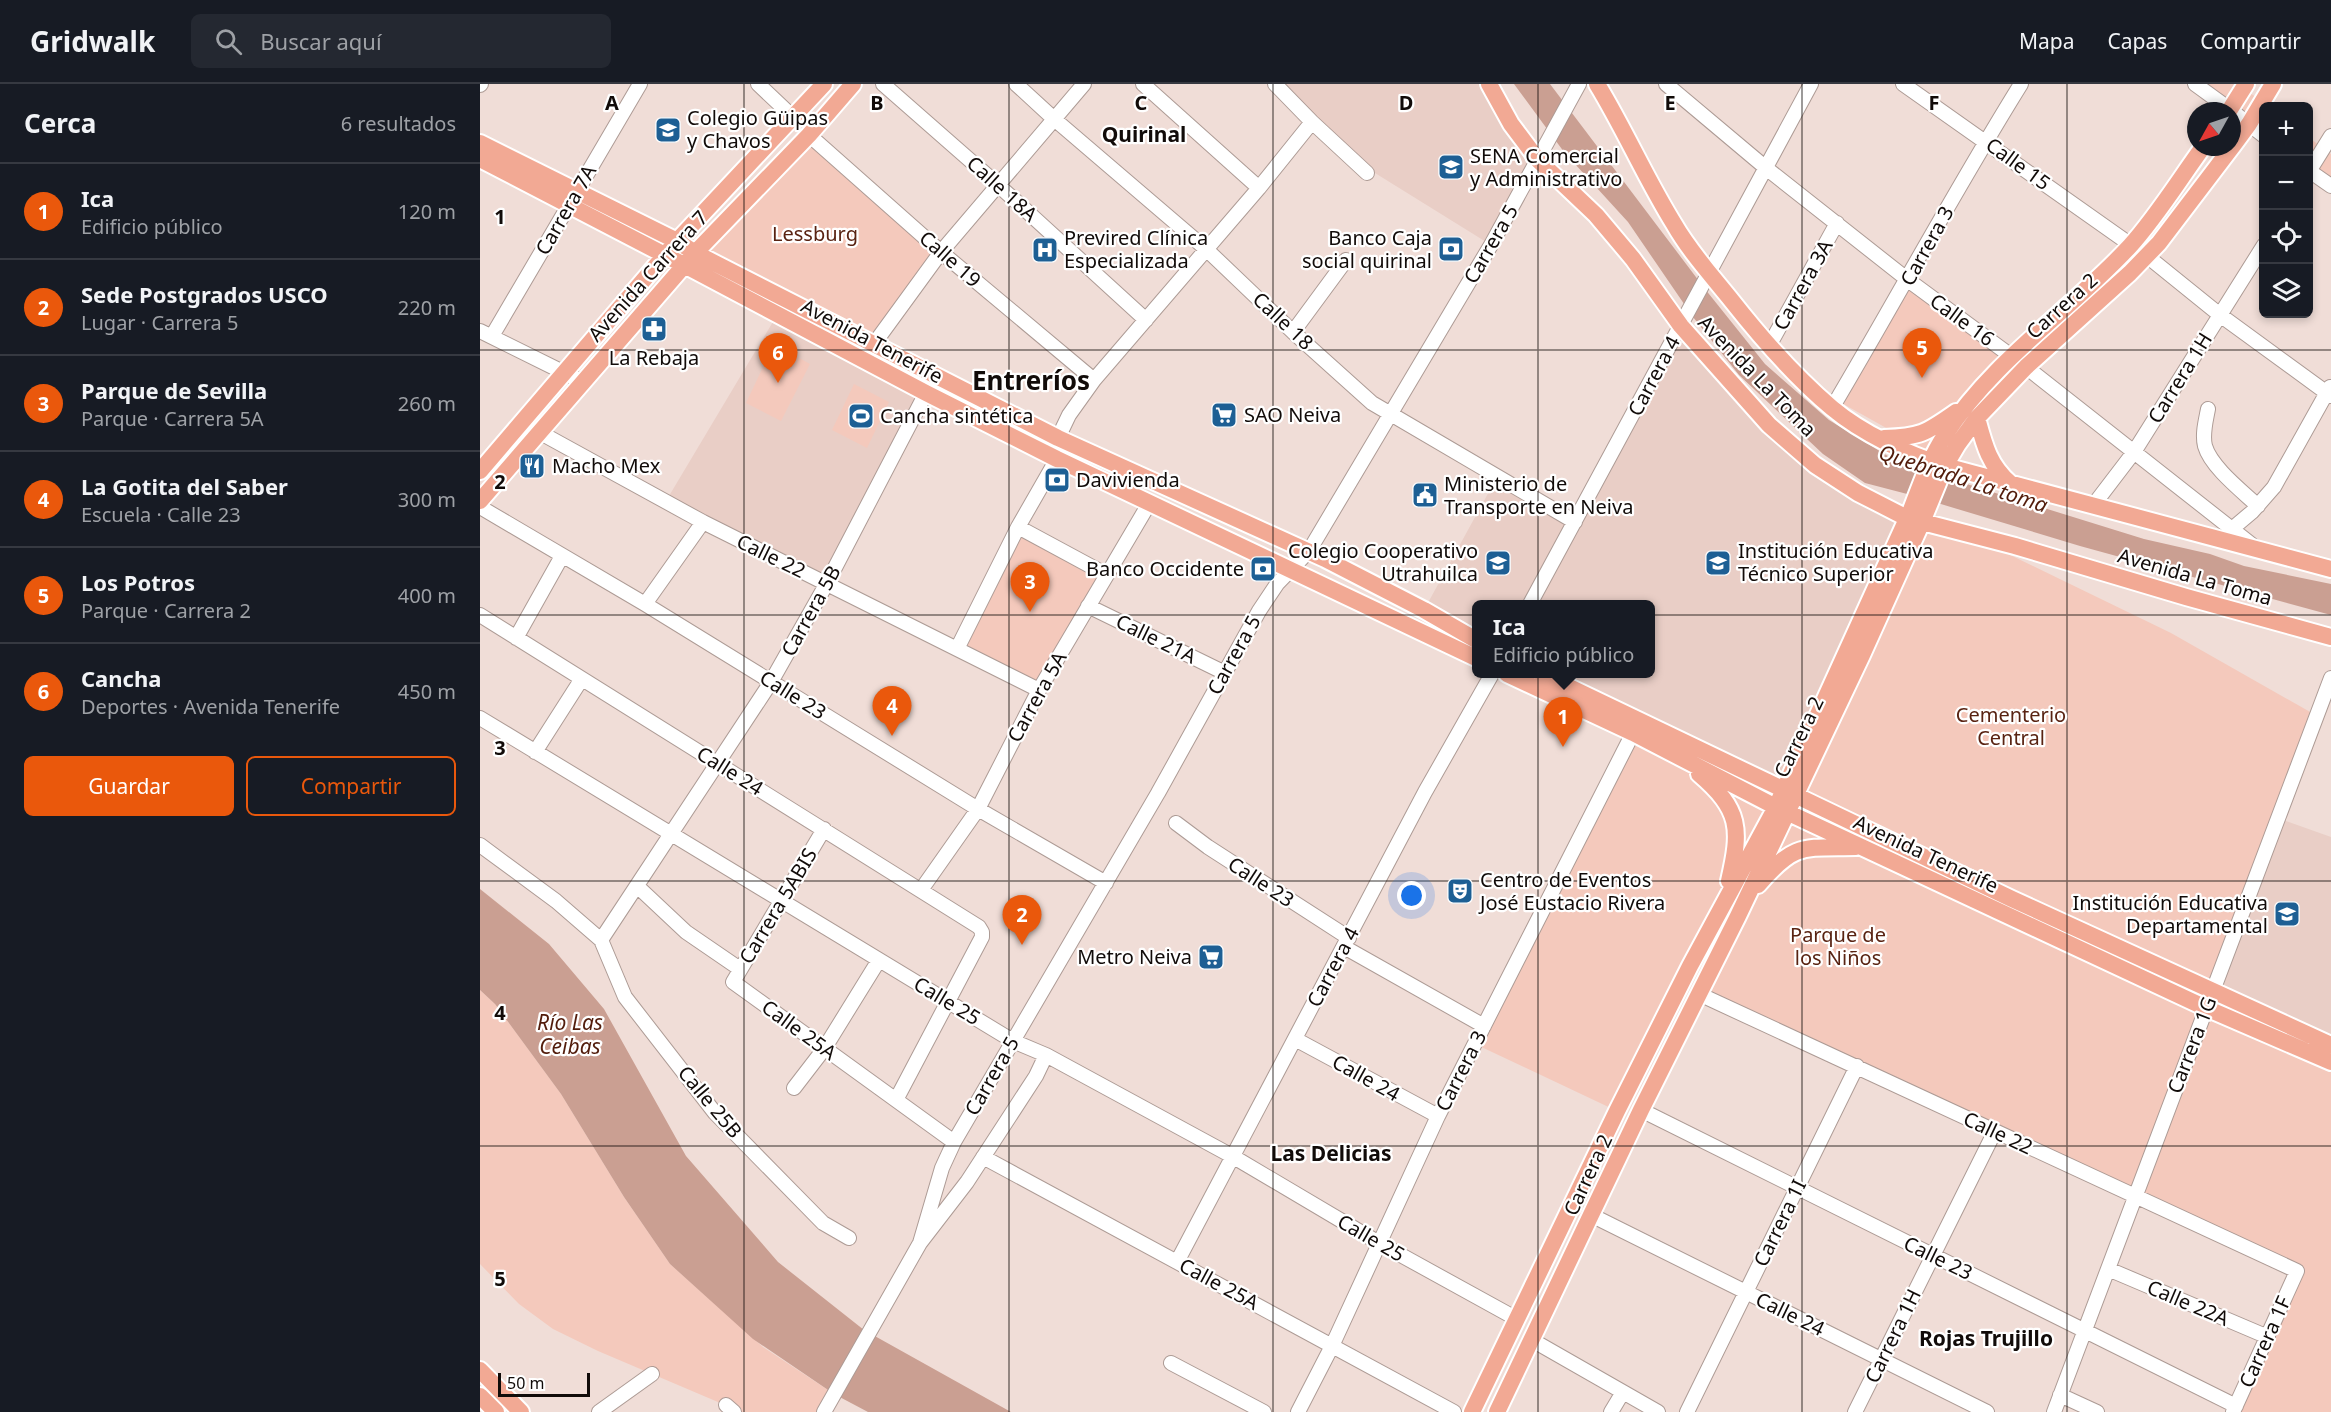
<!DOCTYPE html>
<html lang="es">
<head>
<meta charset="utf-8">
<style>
	:root { --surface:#171b24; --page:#242831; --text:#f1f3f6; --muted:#9ea1a6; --line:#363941; --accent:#ea580c }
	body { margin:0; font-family:"Noto Sans",sans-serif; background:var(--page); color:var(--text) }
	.controls { position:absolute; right:18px; top:18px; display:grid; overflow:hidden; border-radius:9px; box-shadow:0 3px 9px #0003 }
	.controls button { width:54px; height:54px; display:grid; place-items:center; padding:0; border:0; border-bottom:2px solid var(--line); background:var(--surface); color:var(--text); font:30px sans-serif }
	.compass { position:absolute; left:1707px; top:18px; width:54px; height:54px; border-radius:50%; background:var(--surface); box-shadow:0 3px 9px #0003; rotate:230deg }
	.scale { position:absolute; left:18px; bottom:15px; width:92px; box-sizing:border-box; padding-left:6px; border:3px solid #110b09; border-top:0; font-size:16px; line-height:21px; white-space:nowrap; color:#110b09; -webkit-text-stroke:4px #fff; paint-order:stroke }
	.you { position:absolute; left:932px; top:812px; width:21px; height:21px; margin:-15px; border:4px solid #fff; border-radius:50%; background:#1a73e8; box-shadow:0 0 0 9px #1a73e833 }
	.badge { display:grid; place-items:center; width:39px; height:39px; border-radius:50%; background:var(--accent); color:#fff; font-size:20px; font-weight:700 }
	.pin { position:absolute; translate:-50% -50px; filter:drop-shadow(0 2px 3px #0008) }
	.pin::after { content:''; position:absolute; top:32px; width:21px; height:18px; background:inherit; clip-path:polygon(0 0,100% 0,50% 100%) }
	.popup { position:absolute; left:992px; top:516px; width:183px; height:78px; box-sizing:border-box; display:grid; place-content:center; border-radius:9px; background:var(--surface); filter:drop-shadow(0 2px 4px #0005); font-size:20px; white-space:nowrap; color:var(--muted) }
	.popup b { font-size:22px; color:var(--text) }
	.popup::after { content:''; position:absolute; left:50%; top:100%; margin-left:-12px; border:12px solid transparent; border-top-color:var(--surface) }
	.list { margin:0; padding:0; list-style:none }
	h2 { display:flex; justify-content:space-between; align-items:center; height:78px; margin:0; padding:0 24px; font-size:26px }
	h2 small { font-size:20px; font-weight:400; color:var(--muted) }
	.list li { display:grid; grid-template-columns:39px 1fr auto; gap:18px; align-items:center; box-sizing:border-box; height:96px; padding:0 24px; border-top:2px solid var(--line) }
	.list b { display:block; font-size:22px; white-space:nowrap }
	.list p { margin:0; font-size:20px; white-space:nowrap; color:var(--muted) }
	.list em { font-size:20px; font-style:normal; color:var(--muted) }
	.actions { display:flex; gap:12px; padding:18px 24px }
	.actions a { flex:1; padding:14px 0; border:2px solid var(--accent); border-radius:9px; text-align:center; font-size:21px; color:var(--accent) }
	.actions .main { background:var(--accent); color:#fff }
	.icon { flex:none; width:33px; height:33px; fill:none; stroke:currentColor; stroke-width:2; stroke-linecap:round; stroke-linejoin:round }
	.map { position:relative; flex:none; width:1851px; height:1328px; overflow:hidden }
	header { display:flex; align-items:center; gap:36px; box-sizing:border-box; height:84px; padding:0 30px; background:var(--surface); border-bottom:2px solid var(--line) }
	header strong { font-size:28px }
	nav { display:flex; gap:33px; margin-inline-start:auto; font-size:21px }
	.search { width:420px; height:54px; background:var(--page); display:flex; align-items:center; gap:15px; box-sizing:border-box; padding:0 21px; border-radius:9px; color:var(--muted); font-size:22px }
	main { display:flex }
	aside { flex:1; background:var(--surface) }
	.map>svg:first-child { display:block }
</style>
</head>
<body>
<header>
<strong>Gridwalk</strong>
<div class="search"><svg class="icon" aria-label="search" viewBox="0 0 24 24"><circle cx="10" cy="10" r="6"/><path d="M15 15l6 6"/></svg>Buscar aquí</div>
<nav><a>Mapa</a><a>Capas</a><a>Compartir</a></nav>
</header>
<main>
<aside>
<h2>Cerca<small>6 resultados</small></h2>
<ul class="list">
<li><span class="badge">1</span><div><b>Ica</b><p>Edificio público</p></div><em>120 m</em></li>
<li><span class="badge">2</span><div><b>Sede Postgrados USCO</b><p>Lugar · Carrera 5</p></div><em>220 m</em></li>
<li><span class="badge">3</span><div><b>Parque de Sevilla</b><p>Parque · Carrera 5A</p></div><em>260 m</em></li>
<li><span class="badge">4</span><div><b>La Gotita del Saber</b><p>Escuela · Calle 23</p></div><em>300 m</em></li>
<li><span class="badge">5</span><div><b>Los Potros</b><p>Parque · Carrera 2</p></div><em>400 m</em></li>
<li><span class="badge">6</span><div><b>Cancha</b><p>Deportes · Avenida Tenerife</p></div><em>450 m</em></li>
</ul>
<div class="actions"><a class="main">Guardar</a><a>Compartir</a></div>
</aside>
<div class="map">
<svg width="1851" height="1328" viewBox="0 0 1851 1328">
	<rect width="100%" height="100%" fill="#f0ddd7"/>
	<path fill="#e9cec6" d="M800,0H1009L1058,76L1011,161L895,89Z
		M297,231L446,309L347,499L186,417Z
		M1201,242L1335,381L1426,429L1303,704L1062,590H1170V520H1050Z
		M1016,395L1089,437L1042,520H996V552L944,526Z
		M1800,735L1851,753V959L1735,907Z"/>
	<path fill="#f4c9bc" d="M1715,0H1757L1789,22H1784L1783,52Z
		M329,51L461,168L393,260L215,169Z
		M1828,53L1851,70V102L1829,86Z
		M1428,196L1531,271L1451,369L1358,317Z
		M294,260L330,280L301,337L266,319Z
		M374,300L409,318L387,364L352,346Z
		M1442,438L1524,468L1691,549L1832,629L1735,907L1315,711Z
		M538,443L627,491L559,606L477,565Z
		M1153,649L1296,723L1137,1027L995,960Z
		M1306,727L1851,979V1328H1758L1821,1183L1219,910Z
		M0,906L15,920L81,1010L144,1113L190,1180L283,1263L354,1310L344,1328H254L245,1321L118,1267L73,1245L39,1220L0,1180Z"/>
	<path fill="#ca9f92" d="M1034,0H1070L1225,205L1285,280L1349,336L1411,374L1477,397L1664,455L1730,470L1764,482L1851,500V531L1600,462L1431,411L1385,399L1343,370L1259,291L1213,233L1148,138L1084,68Z
		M0,805L69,860L124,925L206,1072L298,1178L384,1246L531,1328H388L354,1310L273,1255L190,1180L144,1113L81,1010L15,920L0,906Z"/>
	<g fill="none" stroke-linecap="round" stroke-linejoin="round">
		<g stroke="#ad9b95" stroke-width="16">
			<path id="minor" d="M278,0L314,34
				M403,0L517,100L666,236
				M536,0L573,34L726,165L813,248L892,319L1095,438
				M663,0L779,104
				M795,0L832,38L887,89
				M1186,0L1286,84L1428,196L1546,283L1776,464
				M1423,0L1651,161
				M1715,0L1752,27
				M0,1L1,0
				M1752,27L1784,52
				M329,51L461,168L614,296
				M1828,86L1851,102
				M1828,89L1851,52
				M1667,172L1740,231L1851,312
				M0,247L103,298
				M813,248L866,176
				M12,252L160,0
				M1289,262L1357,139
				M383,275L461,168L604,0
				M1352,324C1416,216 1475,106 1541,0
				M1728,325C1726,336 1722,350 1725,362C1731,383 1762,407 1778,422
				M59,348L223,438L559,606
				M0,423L165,520L498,725L626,799
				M1612,423L1654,368L1784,161
				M538,443L627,491
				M1753,444L1772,428L1794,403L1850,303
				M165,520L223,438
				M1050,520L1331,0
				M608,522L743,588
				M0,531L499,843L502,848V853L416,1016
				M36,554L82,472
				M477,565L538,443L577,375L578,354L589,331L614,296L779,104L832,38
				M0,634L533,957L566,971L752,1072L899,1159L1037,1235
				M55,668L101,596
				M696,739L728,763L869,854
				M344,745L253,898L474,1058
				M0,761L76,817L121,856L145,913L235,1029L343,1139L369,1154
				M157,802L206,848L260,885
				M441,806L498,725L559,606L670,418
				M121,856L291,598L347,499L446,309
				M864,863L1004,942
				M1219,910L1817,1187L1753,1328
				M815,955L958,1032
				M314,1004L344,965L399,876
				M1161,1026L1756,1322
				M503,1073L974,1328
				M1113,1132L1507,1328
				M440,1159L462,1084L474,1058L678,709L779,527L797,500L829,467L1011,161L1099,0
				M697,1178L945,708L1012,590
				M1628,1185L1788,1253
				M1052,1256L1178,1328
				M691,1279L784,1328
				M1580,1311L1617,1328
				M246,1321L254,1328
				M119,1328L172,1290
				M344,1328L440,1159L487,1098L556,992L566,971
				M818,1328L852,1262L958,1032L1153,649
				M1131,1328L1143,1308
				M1207,1328L1377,982
				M1375,1328L1515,1047
				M1574,1328L1851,594"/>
		</g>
		<g stroke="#fff" stroke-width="20">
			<path id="major" d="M1009,0L1031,40L1058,76L1116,131L1153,175L1201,242L1289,341L1335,381L1378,409L1427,434L1535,462L1706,513L1851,553
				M1117,0C1145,46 1166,95 1194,140C1210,168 1232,192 1252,217C1282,255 1314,292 1352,324C1383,350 1427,370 1465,382L1851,485
				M1749,27L1766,0
				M0,59L197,157L215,169L578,354L845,475L944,526L996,556
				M1752,63L1769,40L1793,0
				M0,75L206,182L446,309L577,375L996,574
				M1497,334C1504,360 1509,381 1530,399
				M1404,354C1441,353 1446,349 1476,328
				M0,387L197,157L344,0
				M0,417L215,169L329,51L373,0
				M1027,590L1153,649L1296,723L1726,924L1851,978
				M1062,590L1532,815L1851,961
				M1219,690C1261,726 1261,745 1249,797
				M1278,801C1315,758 1323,764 1376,763
				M0,1286L41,1328
				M0,1312L16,1328
				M992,1328L1137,1027L1210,882L1296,723L1431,426C1441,400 1450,374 1465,351C1514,275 1590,227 1650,162C1677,132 1699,96 1723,63
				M1017,1328L1161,1026L1258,832L1382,571L1442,438L1465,382L1478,360L1497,334L1546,283L1650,189L1679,159L1752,63"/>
		</g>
		<use href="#minor" stroke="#fff" stroke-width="14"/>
		<use href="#major" stroke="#f2a994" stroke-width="16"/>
	</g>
	<path fill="none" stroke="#110b09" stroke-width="1.5" stroke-opacity="0.55" d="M264,0V1328M529,0V1328M793,0V1328M1058,0V1328M1322,0V1328M1587,0V1328M0,266H1851M0,531H1851M0,797H1851M0,1062H1851"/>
	<defs>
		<g id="school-square" transform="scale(1.35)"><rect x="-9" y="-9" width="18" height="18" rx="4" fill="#1d5f94" stroke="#fff"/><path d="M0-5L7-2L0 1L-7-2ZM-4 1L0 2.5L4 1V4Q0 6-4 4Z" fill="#fff"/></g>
		<g id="university-square" transform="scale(1.35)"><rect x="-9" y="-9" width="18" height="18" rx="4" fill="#1d5f94" stroke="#fff"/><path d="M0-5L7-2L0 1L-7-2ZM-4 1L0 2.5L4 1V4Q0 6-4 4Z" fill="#fff"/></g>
		<g id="bank-square" transform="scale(1.35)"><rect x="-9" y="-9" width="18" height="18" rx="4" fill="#1d5f94" stroke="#fff"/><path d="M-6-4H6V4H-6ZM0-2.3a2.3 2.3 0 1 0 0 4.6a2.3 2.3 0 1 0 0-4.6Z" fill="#fff"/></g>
		<g id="hospital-square" transform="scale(1.35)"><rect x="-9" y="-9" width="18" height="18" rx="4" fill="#1d5f94" stroke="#fff"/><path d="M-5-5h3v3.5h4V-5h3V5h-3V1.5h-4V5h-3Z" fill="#fff"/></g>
		<g id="pharmacy-square" transform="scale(1.35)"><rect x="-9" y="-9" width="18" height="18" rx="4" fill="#1d5f94" stroke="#fff"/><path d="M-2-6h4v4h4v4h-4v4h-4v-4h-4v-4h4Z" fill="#fff"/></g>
		<g id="supermarket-square" transform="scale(1.35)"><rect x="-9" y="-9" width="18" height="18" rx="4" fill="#1d5f94" stroke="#fff"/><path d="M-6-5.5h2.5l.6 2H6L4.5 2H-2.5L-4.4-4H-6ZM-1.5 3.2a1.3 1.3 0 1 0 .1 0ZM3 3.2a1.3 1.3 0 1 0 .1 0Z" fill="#fff"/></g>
		<g id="stadium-square" transform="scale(1.35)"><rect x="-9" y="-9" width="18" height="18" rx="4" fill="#1d5f94" stroke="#fff"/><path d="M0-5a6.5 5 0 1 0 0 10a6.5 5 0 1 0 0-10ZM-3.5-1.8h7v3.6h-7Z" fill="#fff"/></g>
		<g id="restaurant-square" transform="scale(1.35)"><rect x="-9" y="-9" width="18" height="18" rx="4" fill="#1d5f94" stroke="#fff"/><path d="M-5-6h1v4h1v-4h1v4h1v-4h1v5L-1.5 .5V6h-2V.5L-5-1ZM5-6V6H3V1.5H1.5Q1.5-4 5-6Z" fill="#fff"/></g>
		<g id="civic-square" transform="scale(1.35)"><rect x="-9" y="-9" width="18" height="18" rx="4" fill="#1d5f94" stroke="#fff"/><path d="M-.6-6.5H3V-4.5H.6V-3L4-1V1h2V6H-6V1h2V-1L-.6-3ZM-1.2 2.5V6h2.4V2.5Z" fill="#fff"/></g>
		<g id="theatre-square" transform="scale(1.35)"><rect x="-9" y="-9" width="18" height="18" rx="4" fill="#1d5f94" stroke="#fff"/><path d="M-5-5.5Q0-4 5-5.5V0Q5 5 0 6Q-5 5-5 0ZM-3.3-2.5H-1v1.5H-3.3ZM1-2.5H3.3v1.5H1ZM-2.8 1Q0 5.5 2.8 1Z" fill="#fff"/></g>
	</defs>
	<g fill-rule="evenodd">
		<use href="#school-square" x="188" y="46"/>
		<use href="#university-square" x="971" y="83"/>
		<use href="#bank-square" x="971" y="165"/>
		<use href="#hospital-square" x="565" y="166"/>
		<use href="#pharmacy-square" x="174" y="245"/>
		<use href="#supermarket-square" x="744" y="331"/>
		<use href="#stadium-square" x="381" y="332"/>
		<use href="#restaurant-square" x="52" y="382"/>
		<use href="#bank-square" x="577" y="396"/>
		<use href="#civic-square" x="945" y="411"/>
		<use href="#university-square" x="1018" y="479"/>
		<use href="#university-square" x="1238" y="479"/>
		<use href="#bank-square" x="783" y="485"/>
		<use href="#theatre-square" x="980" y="807"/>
		<use href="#school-square" x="1807" y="830"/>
		<use href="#supermarket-square" x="731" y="873"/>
	</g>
	<g text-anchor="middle" stroke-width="4.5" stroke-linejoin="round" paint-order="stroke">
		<g font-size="20" fill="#110b09" stroke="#fff" text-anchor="start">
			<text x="207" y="41">Colegio Güipas<tspan x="207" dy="23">y Chavos</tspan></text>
			<text x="990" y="79">SENA Comercial<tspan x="990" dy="23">y Administrativo</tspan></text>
			<text x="584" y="161">Previred Clínica<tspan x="584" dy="23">Especializada</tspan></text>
			<text x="952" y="161" text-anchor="end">Banco Caja<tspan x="952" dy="23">social quirinal</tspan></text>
			<text x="174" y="281" text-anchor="middle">La Rebaja</text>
			<text x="764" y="338">SAO Neiva</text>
			<text x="400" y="339">Cancha sintética</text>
			<text x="72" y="389">Macho Mex</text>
			<text x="596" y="403">Davivienda</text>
			<text x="964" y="407">Ministerio de<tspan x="964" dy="23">Transporte en Neiva</tspan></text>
			<text x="998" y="474" text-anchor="end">Colegio Cooperativo<tspan x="998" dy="23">Utrahuilca</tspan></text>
			<text x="1258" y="474">Institución Educativa<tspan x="1258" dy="23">Técnico Superior</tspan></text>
			<text x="764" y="492" text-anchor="end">Banco Occidente</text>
			<text x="1000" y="803">Centro de Eventos<tspan x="1000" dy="23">José Eustacio Rivera</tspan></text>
			<text x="1788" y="826" text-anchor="end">Institución Educativa<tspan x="1788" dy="23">Departamental</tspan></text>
			<text x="712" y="880" text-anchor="end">Metro Neiva</text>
		</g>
		<g font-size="20" fill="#110b09" stroke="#fff">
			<text transform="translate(1538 80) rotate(36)" y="7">Calle 15</text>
			<text transform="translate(522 105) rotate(42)" y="7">Calle 18A</text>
			<text transform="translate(86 126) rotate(-60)" y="7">Carrera 7A</text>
			<text transform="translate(1011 160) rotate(-60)" y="7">Carrera 5</text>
			<text transform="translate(1447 162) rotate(-61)" y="7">Carrera 3</text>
			<text transform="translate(470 175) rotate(41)" y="7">Calle 19</text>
			<text transform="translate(168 192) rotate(-48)" y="7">Avenida Carrera 7</text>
			<text transform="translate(1323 201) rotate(-61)" y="7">Carrera 3A</text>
			<text transform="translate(1582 222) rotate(-42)" y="7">Carrera 2</text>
			<text transform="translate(1482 236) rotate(36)" y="7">Calle 16</text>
			<text transform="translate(803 237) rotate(43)" y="7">Calle 18</text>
			<text transform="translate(392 257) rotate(28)" y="7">Avenida Tenerife</text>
			<text transform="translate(1174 292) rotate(-62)" y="7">Carrera 4</text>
			<text transform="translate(1277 292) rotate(46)" y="7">Avenida La Toma</text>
			<text transform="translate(1700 294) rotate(-58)" y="7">Carrera 1H</text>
			<text transform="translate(291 472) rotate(26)" y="7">Calle 22</text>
			<text transform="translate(1715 493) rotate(16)" y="7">Avenida La Toma</text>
			<text transform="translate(331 527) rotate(-61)" y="7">Carrera 5B</text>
			<text transform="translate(676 555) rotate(26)" y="7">Calle 21A</text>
			<text transform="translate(754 571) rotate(-61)" y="7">Carrera 5</text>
			<text transform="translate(313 611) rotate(32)" y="7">Calle 23</text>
			<text transform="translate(557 613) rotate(-61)" y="7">Carrera 5A</text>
			<text transform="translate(1319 653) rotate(-64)" y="7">Carrera 2</text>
			<text transform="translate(250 687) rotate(32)" y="7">Calle 24</text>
			<text transform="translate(1446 770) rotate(25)" y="7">Avenida Tenerife</text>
			<text transform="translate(781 798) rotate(33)" y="7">Calle 23</text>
			<text transform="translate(298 822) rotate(-59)" y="7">Carrera 5ABIS</text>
			<text transform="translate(853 883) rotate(-62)" y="7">Carrera 4</text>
			<text transform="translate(467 917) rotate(31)" y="7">Calle 25</text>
			<text transform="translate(319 946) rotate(36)" y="7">Calle 25A</text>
			<text transform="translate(1712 961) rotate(-69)" y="7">Carrera 1G</text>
			<text transform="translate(981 987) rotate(-63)" y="7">Carrera 3</text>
			<text transform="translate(512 992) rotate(-60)" y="7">Carrera 5</text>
			<text transform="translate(886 994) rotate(29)" y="7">Calle 24</text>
			<text transform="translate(230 1018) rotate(50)" y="7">Calle 25B</text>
			<text transform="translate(1518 1049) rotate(25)" y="7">Calle 22</text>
			<text transform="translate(1108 1091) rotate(-65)" y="7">Carrera 2</text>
			<text transform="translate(1300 1139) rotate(-64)" y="7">Carrera 1I</text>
			<text transform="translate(891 1154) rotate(30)" y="7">Calle 25</text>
			<text transform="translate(1458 1174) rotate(26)" y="7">Calle 23</text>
			<text transform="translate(739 1200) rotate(28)" y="7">Calle 25A</text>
			<text transform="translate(1708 1219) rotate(23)" y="7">Calle 22A</text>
			<text transform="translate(1310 1230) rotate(26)" y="7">Calle 24</text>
			<text transform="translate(1413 1252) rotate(-64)" y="7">Carrera 1H</text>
			<text transform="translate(1785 1258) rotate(-66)" y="7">Carrera 1F</text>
		</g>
		<g font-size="20" fill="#592312" stroke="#fff">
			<text x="335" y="157">Lessburg</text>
			<text x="1531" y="638">Cementerio<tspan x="1531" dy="23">Central</tspan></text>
			<text x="1358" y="858">Parque de<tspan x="1358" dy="23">los Niños</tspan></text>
		</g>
		<g font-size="21" font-weight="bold" fill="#110b09" stroke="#fff">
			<text x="664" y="58">Quirinal</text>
			<text x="851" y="1077">Las Delicias</text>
			<text x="1506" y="1262">Rojas Trujillo</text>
		</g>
		<g font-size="21" font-style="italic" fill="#521c0b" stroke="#fff">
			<text transform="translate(1483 395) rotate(18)" y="7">Quebrada La toma</text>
			<text x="90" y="946">Río Las<tspan x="90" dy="24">Ceibas</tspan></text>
		</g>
		<g font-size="26" font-weight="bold" fill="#110b09" stroke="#fff">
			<text x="551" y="306">Entreríos</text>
		</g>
	</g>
	<g font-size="20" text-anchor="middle" font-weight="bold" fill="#110b09" stroke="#fff" stroke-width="4.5" stroke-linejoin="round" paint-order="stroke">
		<text x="132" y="26">A</text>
		<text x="397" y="26">B</text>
		<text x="661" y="26">C</text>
		<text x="926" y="26">D</text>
		<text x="1190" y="26">E</text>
		<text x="1454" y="26">F</text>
		<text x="20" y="140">1</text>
		<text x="20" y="405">2</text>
		<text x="20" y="671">3</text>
		<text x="20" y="936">4</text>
		<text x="20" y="1202">5</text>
	</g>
</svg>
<div class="controls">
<button>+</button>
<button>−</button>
<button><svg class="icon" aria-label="locate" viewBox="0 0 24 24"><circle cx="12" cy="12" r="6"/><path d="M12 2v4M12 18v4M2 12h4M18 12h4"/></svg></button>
<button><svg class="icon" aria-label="layers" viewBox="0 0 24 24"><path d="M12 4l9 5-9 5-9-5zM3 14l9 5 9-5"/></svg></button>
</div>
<svg class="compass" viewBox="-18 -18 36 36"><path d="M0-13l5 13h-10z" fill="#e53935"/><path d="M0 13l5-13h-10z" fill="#9ea1a6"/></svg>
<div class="scale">50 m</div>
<div class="you"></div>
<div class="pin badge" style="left:1083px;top:663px">1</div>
<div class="popup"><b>Ica</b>Edificio público</div>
<div class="pin badge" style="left:542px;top:861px">2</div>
<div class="pin badge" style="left:550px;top:528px">3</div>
<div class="pin badge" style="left:412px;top:652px">4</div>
<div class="pin badge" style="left:1442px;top:294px">5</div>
<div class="pin badge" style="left:298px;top:299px">6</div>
</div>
</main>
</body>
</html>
